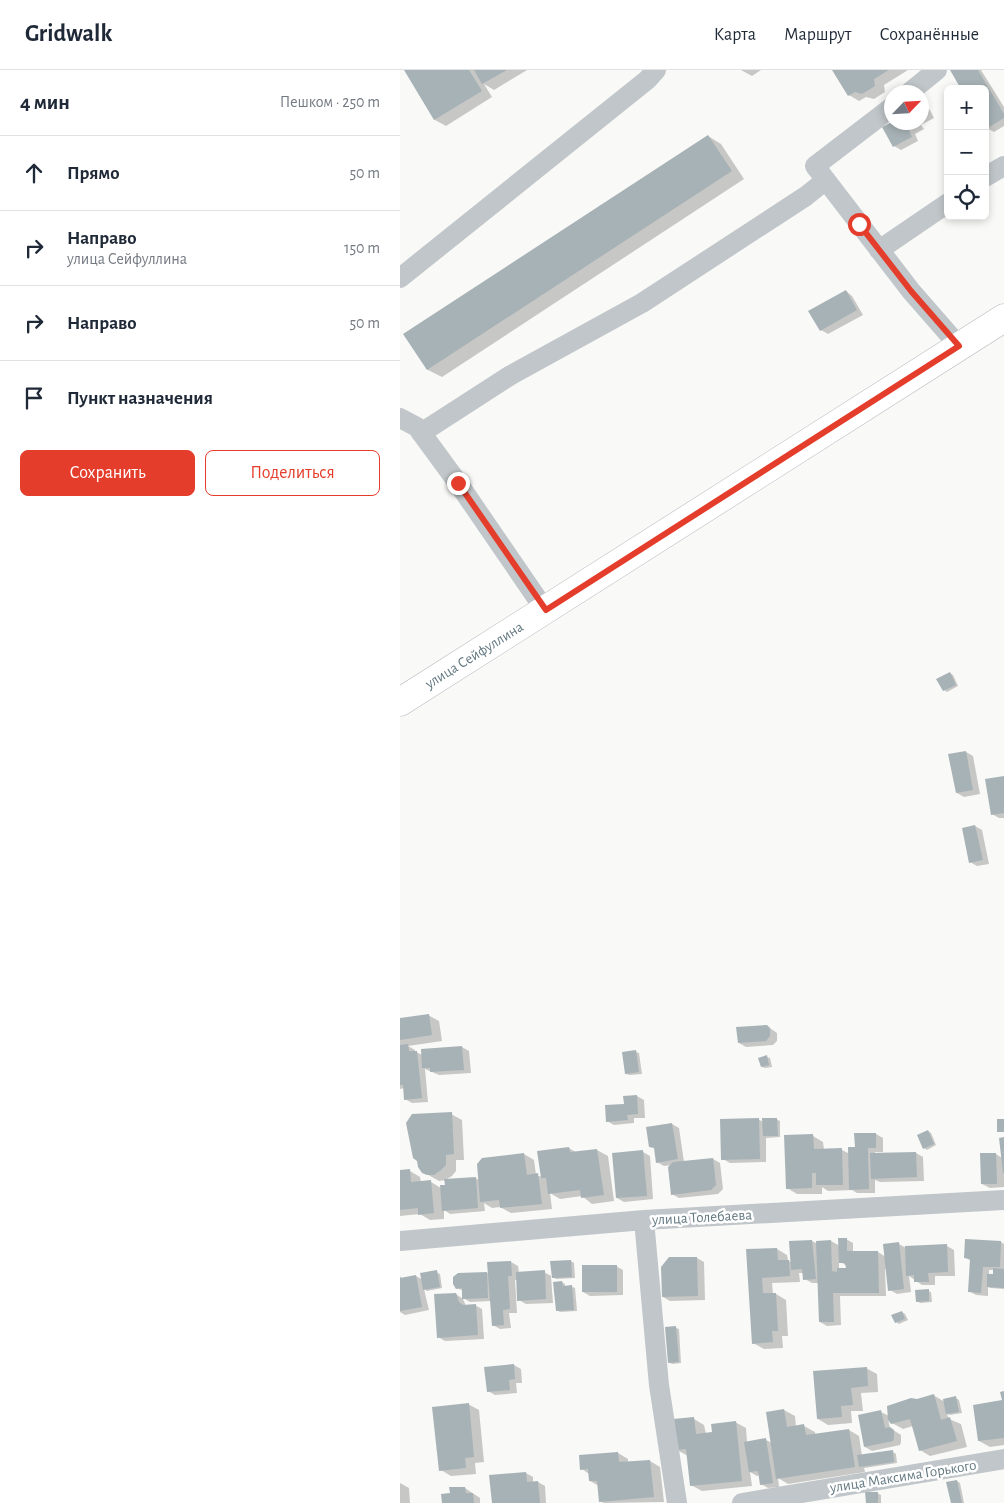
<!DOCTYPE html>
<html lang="ru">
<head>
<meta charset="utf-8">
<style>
	:root { --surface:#fff; --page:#f2f2f3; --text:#1f2937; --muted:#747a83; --line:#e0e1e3; --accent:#e53d2b }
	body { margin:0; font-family:"Alegreya Sans",sans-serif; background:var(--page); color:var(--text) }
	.controls { position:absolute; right:15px; top:15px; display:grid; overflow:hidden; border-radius:8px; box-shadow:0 2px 8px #0003 }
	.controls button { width:45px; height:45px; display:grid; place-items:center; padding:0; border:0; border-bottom:1px solid var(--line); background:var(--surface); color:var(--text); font:25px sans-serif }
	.compass { position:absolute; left:484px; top:15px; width:45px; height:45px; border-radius:50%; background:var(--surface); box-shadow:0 2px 8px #0003; rotate:65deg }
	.stop { position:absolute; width:15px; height:15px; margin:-11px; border:4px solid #e53d2b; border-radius:50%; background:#fff }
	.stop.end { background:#e53d2b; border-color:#fff; box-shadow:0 1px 5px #0008 }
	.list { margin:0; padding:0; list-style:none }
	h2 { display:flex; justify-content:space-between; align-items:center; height:65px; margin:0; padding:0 20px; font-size:21px }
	h2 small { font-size:16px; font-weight:400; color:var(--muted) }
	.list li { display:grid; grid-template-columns:32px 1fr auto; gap:15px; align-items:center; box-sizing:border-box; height:75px; padding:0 20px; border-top:1px solid var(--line) }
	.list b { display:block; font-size:19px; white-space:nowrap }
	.list p { margin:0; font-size:16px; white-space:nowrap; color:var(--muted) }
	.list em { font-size:16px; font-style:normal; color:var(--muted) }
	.actions { display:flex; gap:10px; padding:15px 20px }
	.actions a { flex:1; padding:11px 0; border:1px solid var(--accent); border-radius:8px; text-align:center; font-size:18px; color:var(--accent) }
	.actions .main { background:var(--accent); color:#fff }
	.icon { flex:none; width:28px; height:28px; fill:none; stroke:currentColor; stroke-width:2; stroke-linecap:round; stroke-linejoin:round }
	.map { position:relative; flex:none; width:604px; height:1433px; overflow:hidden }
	header { display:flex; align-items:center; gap:30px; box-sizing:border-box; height:70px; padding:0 25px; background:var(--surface); border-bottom:1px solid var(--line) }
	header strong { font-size:24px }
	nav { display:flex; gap:28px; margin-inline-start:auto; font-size:18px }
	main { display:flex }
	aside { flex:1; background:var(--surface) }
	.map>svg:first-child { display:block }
</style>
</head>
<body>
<header>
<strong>Gridwalk</strong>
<nav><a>Карта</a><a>Маршрут</a><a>Сохранённые</a></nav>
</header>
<main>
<aside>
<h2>4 мин<small>Пешком · 250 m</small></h2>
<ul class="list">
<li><svg class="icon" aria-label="ahead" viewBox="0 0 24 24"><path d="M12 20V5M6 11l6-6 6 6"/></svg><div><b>Прямо</b></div><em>50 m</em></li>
<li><svg class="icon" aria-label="right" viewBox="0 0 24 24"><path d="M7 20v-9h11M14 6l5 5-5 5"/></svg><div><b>Направо</b><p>улица Сейфуллина</p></div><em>150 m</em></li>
<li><svg class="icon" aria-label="right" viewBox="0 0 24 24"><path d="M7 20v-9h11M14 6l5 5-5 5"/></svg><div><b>Направо</b></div><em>50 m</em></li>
<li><svg class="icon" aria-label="arrive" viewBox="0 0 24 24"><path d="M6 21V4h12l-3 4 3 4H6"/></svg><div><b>Пункт назначения</b></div></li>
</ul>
<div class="actions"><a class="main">Сохранить</a><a>Поделиться</a></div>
</aside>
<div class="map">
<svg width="604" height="1433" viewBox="0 0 604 1433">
	<rect width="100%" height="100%" fill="#f9f9f7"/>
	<path fill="#0003" fill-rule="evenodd" d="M5,0H127L94,20L84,14L92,27L46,56L35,50Z
		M341,0H361L352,6Z
		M433,0H508L484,15L485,22L474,29L466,27L459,31L449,25Z
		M551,0H581L604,37V56L594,62L587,58L585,55V19Z
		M523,36L530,40L534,48L521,55L524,59L515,64L518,71L501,80L494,76L493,52H522V37Z
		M308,66L321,74L344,109L42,307L28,300L5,264Z
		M446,221L452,226L463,245L428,264L421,260Z
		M550,603L553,605L558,616L547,622L544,620Z
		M566,682L573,686L580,724L564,727L557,723Z
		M604,707V748H599L592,744L587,710Z
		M575,756L582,760L589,794L577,796L570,792Z
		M28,945L39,951L42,971L8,976L15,980V982L23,985L62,977L69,981L71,1003L39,1005L25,999L28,1032L12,1033L5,1029L4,1018L0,1019V949Z
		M367,956L377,963V971L373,975L346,977L339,973Z
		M236,982L239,983L242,1004L230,1005L226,1004Z
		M366,987L370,988L372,997L365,998L362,997Z
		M237,1026L244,1030L245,1048H234V1053L214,1055L207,1051Z
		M51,1044L62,1050L64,1090H56V1101L52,1106L45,1110L39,1111L23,1102Z
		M358,1049L363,1052L376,1049L380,1051V1067L366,1068V1092L330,1093L323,1089Z
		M272,1054L279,1058L284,1092L313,1089L320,1093L323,1119L318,1124L279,1128L272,1124V1095L264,1096L257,1092Z
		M528,1061L531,1063L536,1075L527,1080L524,1078Z
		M476,1064L483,1068V1082H475V1084L516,1083L523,1087L524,1111L480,1112L475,1110V1123H457L452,1120L428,1121L422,1117V1124H397L387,1118L413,1066L423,1072L424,1080H442L450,1084Z
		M604,1068V1117L590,1118L582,1114L581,1085L596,1084L602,1088L600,1069Z
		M169,1078L177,1083L197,1080L208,1086L214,1131L192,1134L182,1126L160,1129L150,1123L152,1139L111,1143L100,1137L92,1138L84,1133L85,1141L50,1144L44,1140V1149L30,1150L20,1144L0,1146V1102L10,1101L20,1107L21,1113L31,1112L41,1118L75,1108L79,1110L124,1084L134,1090L136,1105L142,1107Z
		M243,1082L250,1086L253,1129L224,1132L217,1128Z
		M446,1169L453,1173V1182H478L486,1187L499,1174L506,1178L547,1176L554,1180L555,1206H535V1215H522L509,1206L511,1222L497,1224L490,1220L487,1199H485L486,1226H440L441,1255L427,1256L420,1252L419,1213H412L405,1209L404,1203H399L400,1212L372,1213L373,1224H376L386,1230L388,1266H382L383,1278L364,1279L353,1273L348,1181L377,1179L387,1185L388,1190L392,1193L390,1173L412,1171L418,1174L431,1171L440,1176ZM439,1191L447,1196V1199H439Z
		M601,1172L604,1174V1219L591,1218L588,1217V1226L576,1225L569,1221L571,1191L566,1188ZM589,1200H594V1206H589Z
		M297,1188L304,1192L305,1230L270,1231L263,1227L269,1189Z
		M171,1191L174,1193L175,1208L156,1209L151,1206L153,1233L126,1234L119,1230L117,1210H115L117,1243H109L111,1258L100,1259L93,1255L91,1231L70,1232L63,1228V1221L57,1218L59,1204L89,1203V1193L111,1192L118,1196L119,1203L144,1202L153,1207Z
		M216,1196L223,1200V1225L190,1226L183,1222Z
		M36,1202L40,1204L42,1218L27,1221L24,1219L29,1240L5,1245L0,1242V1206L2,1209L16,1206L23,1210Z
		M162,1212L165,1214V1217H172L175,1218L177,1241L160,1242L157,1240Z
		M528,1221L531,1222L532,1232L520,1233L517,1231Z
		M56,1224L63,1229L66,1236L75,1235L82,1239L84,1269L45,1271L38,1267Z
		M502,1242L505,1244L508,1250L499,1254L496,1252Z
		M276,1258L279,1259L281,1293L272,1294L269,1292Z
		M114,1295L121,1299L122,1313H116L117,1323L95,1325L88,1321Z
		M466,1298L477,1304L478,1322L461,1323L463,1341H451L452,1353L428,1355L418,1349Z
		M604,1322V1375L590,1377L579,1371L603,1331L602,1323Z
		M533,1325L545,1332L556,1328L559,1330L562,1343L550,1345L547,1344L549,1349L561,1354L567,1377L530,1386L520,1380L513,1356L503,1359L492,1353L488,1349L490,1358L501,1365V1372L500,1375L472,1381L465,1377L481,1342L489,1346L517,1330Z
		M68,1334L79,1340L84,1392L75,1393L76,1404L51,1406L41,1400Z
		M384,1340L395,1346L396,1357L404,1356L415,1362V1365L449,1360L459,1366L462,1386L493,1382L496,1384L497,1393L464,1398L465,1402L388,1414L378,1408L379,1417L368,1418L361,1414L360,1405L357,1406L350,1402L352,1416L302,1421L291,1415L288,1386L277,1380L294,1349L304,1355L306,1364H313L335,1352L346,1358L347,1372L366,1370L372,1373Z
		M218,1383L228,1389V1393L250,1391L260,1397L264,1432L204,1433L200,1431L199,1416L190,1411L189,1404L182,1399Z
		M126,1403L133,1407V1412H138L145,1416L146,1433H93Z
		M557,1411L560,1413L564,1433H552Z
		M0,1413L9,1418L10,1433H0Z
		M65,1418L80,1428V1433H43L51,1425Z
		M477,1423L481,1425V1433H467Z"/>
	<path fill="#a7b2b6" d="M4,0H69L82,21L34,50Z
		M74,0H107L82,14Z
		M432,0H489L474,9L475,16L462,24L455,22L448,26Z
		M550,0H578L604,44V48L586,59L585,19H561Z
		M522,35H523L528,44L522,47Z
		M492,52H516L518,55L509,60L512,67L493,77L482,57Z
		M308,65L332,101L27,300L3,264Z
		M446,220L457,240L420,261L408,241Z
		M550,602L556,615L543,621L536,609Z
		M566,681L573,720L556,723L548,684Z
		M604,706V743L591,745L585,709Z
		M575,755L583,790L569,793L562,758Z
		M29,944L32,965L0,970V948Z
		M367,955L370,958V966L366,971L338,973L336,957Z
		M8,974L9,981H17L22,1028L4,1030L3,1015H0V975Z
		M62,976L64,1000L30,1002V998H22L21,979Z
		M236,980L239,1002L225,1004L222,982Z
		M367,985L369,995L361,997L358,988Z
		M237,1025L238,1044L227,1045L228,1050L206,1052L205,1035L224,1034L223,1026Z
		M52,1042L54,1084L46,1085V1095L41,1100L34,1105H27L22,1103L18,1097L17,1091L13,1088L6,1053L12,1044Z
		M359,1048L360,1089L321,1090L320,1049Z
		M362,1048H377L378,1066H363Z
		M597,1049H604V1062H597Z
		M272,1053L278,1089L256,1093L254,1078L249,1077L246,1057Z
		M528,1060L534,1074L523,1079L517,1065Z
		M454,1063H476V1078H468L469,1119L449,1120L448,1077H455Z
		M413,1064L414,1079L442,1078L443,1115H416V1103H412V1118L386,1119L384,1065Z
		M604,1067V1103H603L599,1068Z
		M169,1077L170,1082L197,1079L204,1125L181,1128L180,1120L148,1124L146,1108H141L137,1081Z
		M243,1080L247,1126L216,1128L212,1083Z
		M516,1082L517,1107L471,1109L470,1083Z
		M124,1083L127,1105L138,1103L142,1134L100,1138L99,1130L80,1132L77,1094L82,1088Z
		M580,1083H596L597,1114H581Z
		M313,1088L316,1115L311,1120L271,1125L268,1097L273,1092Z
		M10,1099L11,1112L31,1110L34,1143L18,1145V1138L0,1140V1100Z
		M76,1107L78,1138L42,1141L40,1115H45L44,1109Z
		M438,1168H447V1181H478L479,1223H433L434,1252H419L416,1171L431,1170L432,1201L437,1202V1198H446L445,1193H439Z
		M565,1169L601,1171L600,1197H583L581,1223L568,1222L570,1189L564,1188Z
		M412,1170L416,1209L403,1210L402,1199L391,1200L389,1171Z
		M499,1172L504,1219L488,1221L483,1174Z
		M547,1174L548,1202L528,1203L529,1212H514V1205L506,1206L505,1176Z
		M377,1178L378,1190H389L390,1206L362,1208L363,1223H376L378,1261H372L373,1272L352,1274L346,1179Z
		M269,1187H297L298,1226L262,1227L261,1197Z
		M171,1190L172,1207L152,1208L150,1191Z
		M111,1191L112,1206H108L110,1239L103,1240L104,1255L92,1256L87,1192Z
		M182,1195H217V1222H182Z
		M593,1198L604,1199V1218L587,1217V1204H593Z
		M37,1200L40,1217L23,1220L20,1203Z
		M145,1200L146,1229L117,1231L116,1202Z
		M87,1202L88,1228L62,1229V1218L56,1219L53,1214V1207L58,1203Z
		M16,1205L22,1237L0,1241V1208Z
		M162,1211L163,1216L172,1215L174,1240L156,1241L153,1212Z
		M529,1219V1231L516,1232L515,1220Z
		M56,1223L59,1232L63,1235L76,1234L78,1265L37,1268L34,1224Z
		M502,1241L505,1249L495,1253L491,1245Z
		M276,1256L279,1292L268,1293L265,1257Z
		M114,1294L115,1309L109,1310L110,1320L87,1322L84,1297Z
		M467,1297L468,1316L451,1318L453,1335L441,1336L442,1347L417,1349L413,1301Z
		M604,1321V1368L578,1371L573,1335L602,1330L600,1322Z
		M534,1324L541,1350L550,1347L557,1371L519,1381L510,1349L491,1354L488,1350L487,1336L511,1328L517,1329Z
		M556,1326L559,1342L546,1344L543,1329Z
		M69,1333L74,1387L65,1388L66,1398L39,1401L32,1337Z
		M384,1339L387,1357L404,1354L406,1365L449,1359L455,1397L376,1409L366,1342Z
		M481,1340L485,1358L490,1357L494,1360V1368L493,1371L464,1377L458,1345Z
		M294,1347L296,1364L312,1362L311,1354L336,1351L342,1411L290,1416L286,1379L276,1380L273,1349Z
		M366,1368L373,1413L360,1415L358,1401L349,1402L344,1372Z
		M493,1380L494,1392L459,1397L457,1385Z
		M218,1382L219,1392L250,1390L254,1427L199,1432L197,1411H189L188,1399L180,1400L179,1385Z
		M126,1402L127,1412L138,1411L140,1433H92L89,1405Z
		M557,1410L562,1433H551L546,1412Z
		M49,1417H65L66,1423H73L74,1433H42L41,1424L50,1423Z
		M465,1422H478V1433H466Z"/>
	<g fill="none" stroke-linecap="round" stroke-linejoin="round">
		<g stroke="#b4babd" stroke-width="29">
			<path id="primary" d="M0,632L604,248"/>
		</g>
		<path stroke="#c0c6c9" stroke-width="20" d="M510,22L537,0
			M492,37L415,96L511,221L559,276
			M585,107L604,96
			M479,180L548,133
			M0,208L247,10L256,0
			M0,348L17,357L58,413L145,540
			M21,363L111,305L242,233L406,126L426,110
			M244,1150L259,1315L277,1433
			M0,1171L244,1150L604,1130
			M342,1433L604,1389"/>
		<use href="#primary" stroke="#fff" stroke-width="28"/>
	</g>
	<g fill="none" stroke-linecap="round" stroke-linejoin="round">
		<path stroke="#e53d2b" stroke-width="6" d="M58,413L146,540L559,276L511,221L459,154"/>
	</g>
	<g text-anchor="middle" stroke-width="5" stroke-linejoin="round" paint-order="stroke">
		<g font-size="15" fill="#647982" stroke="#fff">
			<text transform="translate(74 585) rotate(-32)" y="5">улица Сейфуллина</text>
			<text transform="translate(302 1147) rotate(-3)" y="5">улица Толебаева</text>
			<text transform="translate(503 1406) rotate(-9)" y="5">улица Максима Горького</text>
		</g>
	</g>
</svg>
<div class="controls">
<button>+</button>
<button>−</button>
<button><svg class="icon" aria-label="locate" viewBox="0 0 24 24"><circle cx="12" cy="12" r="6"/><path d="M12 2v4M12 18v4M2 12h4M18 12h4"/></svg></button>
</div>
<svg class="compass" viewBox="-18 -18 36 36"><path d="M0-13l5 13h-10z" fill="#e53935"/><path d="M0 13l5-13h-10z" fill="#747a83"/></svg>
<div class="stop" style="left:459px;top:154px"></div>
<div class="stop end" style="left:58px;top:413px"></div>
</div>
</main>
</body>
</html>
